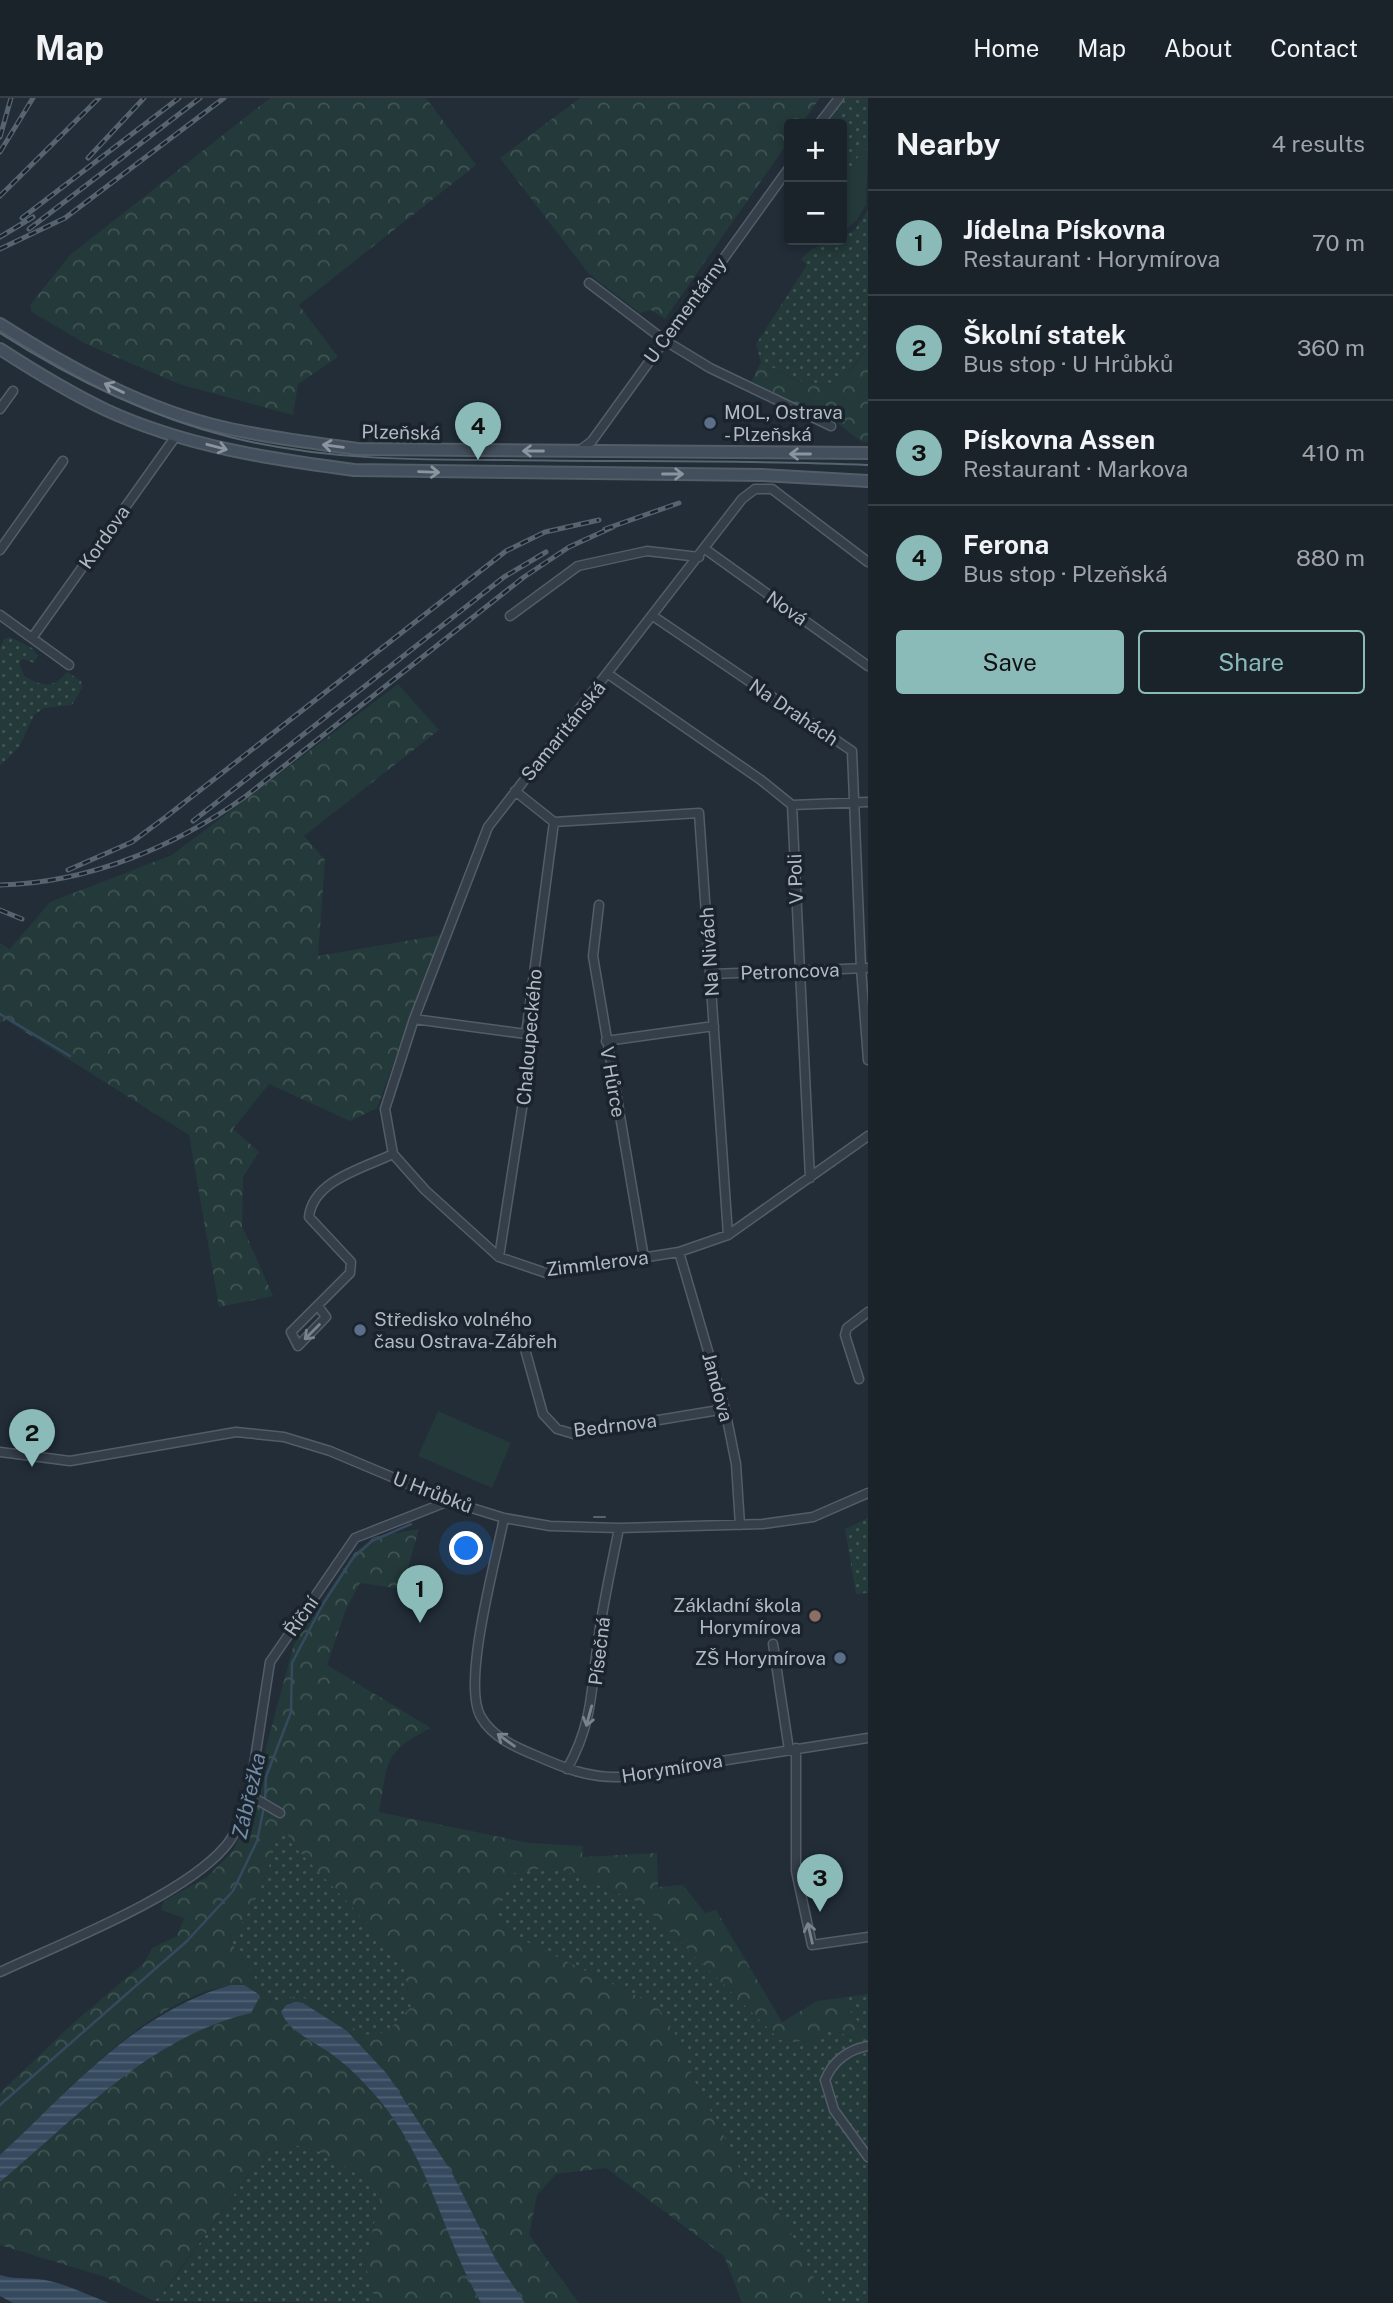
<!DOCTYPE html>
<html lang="en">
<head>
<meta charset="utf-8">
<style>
	:root { --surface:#1a222a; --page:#232a32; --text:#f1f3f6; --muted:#9fa4a8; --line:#383f47; --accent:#8bbbb9 }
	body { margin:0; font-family:"Public Sans",sans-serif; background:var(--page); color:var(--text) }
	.controls { position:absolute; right:21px; top:21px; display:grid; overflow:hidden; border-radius:7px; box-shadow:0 4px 10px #0003 }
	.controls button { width:63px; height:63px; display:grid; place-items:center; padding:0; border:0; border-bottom:2px solid var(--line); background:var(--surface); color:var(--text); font:35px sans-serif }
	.you { position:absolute; left:467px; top:1451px; width:24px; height:24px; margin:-18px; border:5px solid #fff; border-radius:50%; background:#1a73e8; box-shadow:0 0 0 10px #1a73e833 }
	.badge { display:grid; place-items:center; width:46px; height:46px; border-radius:50%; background:var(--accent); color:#111; font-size:23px; font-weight:700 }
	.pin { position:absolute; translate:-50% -58px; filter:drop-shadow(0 2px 4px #0008) }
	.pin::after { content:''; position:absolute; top:37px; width:24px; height:21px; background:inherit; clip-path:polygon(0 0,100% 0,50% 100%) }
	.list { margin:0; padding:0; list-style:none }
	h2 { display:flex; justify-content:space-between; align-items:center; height:91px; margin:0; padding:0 28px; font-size:30px }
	h2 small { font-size:23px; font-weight:400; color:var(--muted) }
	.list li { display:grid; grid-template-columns:46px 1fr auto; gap:21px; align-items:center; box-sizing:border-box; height:105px; padding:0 28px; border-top:2px solid var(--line) }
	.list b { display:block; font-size:26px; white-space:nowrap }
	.list p { margin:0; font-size:23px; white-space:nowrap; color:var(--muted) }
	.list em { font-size:23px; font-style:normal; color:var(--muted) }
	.actions { display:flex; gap:14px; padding:21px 28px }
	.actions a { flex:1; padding:16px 0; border:2px solid var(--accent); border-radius:7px; text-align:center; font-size:24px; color:var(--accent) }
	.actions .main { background:var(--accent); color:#111 }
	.map { position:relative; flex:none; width:868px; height:2205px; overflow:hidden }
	header { display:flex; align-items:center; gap:42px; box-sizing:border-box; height:98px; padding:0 35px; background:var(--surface); border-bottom:2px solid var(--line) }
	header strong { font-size:33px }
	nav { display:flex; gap:38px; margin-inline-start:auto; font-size:24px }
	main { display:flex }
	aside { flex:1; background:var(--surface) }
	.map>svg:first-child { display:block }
</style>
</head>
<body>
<header>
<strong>Map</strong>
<nav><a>Home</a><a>Map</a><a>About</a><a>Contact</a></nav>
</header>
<main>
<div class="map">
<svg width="868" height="2205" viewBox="0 0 868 2205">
	<defs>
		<pattern id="grass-dots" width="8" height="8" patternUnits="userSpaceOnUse" patternTransform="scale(1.75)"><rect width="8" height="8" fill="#243939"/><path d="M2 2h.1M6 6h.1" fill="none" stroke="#415454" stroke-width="1.8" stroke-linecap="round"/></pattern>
		<pattern id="forest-crowns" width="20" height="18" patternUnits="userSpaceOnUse" patternTransform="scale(1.75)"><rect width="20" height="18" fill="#243939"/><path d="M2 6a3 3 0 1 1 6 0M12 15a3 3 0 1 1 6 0" fill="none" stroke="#415454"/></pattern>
		<pattern id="water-rules" width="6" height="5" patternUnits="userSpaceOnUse" patternTransform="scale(1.75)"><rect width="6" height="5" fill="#364a5f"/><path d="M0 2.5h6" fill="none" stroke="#516274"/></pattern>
	</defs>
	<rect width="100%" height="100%" fill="#222d38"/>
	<path fill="url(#grass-dots)" d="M843,0H868V54L864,51L842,82V26H823Z
		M868,112V249L842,282L822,287L803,281L801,284L761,264L756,246L807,167L801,161C810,150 827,142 842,142V138L854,133Z
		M10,539L32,550L38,558L34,565L23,561L19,564L24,578C43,589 53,591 67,574L81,583L82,590L72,607L44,610L34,617L19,649L0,668V550L4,541Z
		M868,1420V1495L856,1496L845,1431Z
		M279,1728H283L294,1748L375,1833L404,1870L411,1909L387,1934L363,1938L326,1910L290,1900L277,1910L265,1896L229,1841C257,1810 271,1769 279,1728Z
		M553,1768L641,1805L780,1942L808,1944L831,1931L851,1939L868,1937V2205H827L783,2120L741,2076L734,2057L694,1982L680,1944L657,1908L519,1841L497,1820L511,1775Z
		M868,1896V1937L840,1900Z
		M306,2046L382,2091L365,2166L377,2205L154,2203L166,2192L264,2055Z"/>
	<path fill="url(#forest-crowns)" fill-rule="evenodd" d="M270,0H426L476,67L299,207L338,259L298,286L293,317L179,286L86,246L32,214L30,207L70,157Z
		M580,0H820L801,26H789V43L665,221L651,212L640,215L589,176L500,60Z
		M868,249V344H862L831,320L813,310L810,313L751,284L761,264L800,284L803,280C835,299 852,272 868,249Z
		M398,586L439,632L304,738L325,762L318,858L441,837L377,1010L350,1023L269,986L233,1031L259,1054L243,1079L242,1128L273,1198L219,1209L189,1037L6,922L0,925V845L10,851L50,804L172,757Z
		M419,1431L402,1491L360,1485L346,1511L327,1567L431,1630C381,1656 389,1663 379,1714L529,1745L583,1748L582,1759L657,1755L658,1789L683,1787L705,1815L716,1812L782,1924L817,1903L840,1900L868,1937L860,1942L831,1931L809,1944L780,1942L641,1805L553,1768L511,1776L497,1820L519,1840L657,1908L680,1944L694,1982L734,2057L741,2076L783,2120L827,2205H742L724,2158L606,2070L556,2076L537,2097L529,2137L579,2205H525L496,2162L451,2073L416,2025L407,2005L321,1917L303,1905L286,1924C301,1936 319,1946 334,1958C373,1989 406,2032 426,2076C445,2119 457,2164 481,2205H377L365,2166L382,2091L306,2046L264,2055L165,2192L154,2203L105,2179L0,2147V2084L119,1981L180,1941L226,1921L244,1887C161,1885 57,2004 0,2057V1995L71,1927L144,1865L152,1850L177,1838L184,1820L161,1812L164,1803L207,1779L233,1753L246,1723L294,1546L354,1455L374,1439ZM283,1728L294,1748L375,1833L404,1870L411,1909L387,1934L363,1937C349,1927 309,1893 291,1900C286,1901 281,1907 277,1910L265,1896L229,1841C257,1810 271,1769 279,1729Z"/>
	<path fill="#243939" d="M864,51L868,54L866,107L857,122L842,134V82Z
		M438,1313L511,1345L492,1390L418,1358Z"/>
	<path fill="url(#water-rules)" d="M231,1887H244L257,1895L259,1900L251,1915C149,1939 78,2019 0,2084V2057C70,1992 136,1913 231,1887Z
		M295,1904L303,1905L347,1933L387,1976L451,2073L496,2162L525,2205H481C443,2139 430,2062 380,2003C367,1987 350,1970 334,1958C316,1944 290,1935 281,1914L286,1907Z
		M0,2177C15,2182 29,2179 45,2182C66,2186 88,2197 109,2205H13L0,2198Z"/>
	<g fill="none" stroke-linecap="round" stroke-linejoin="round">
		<path stroke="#364a5f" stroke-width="2.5" d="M0,916L70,958
			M265,1703L266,1679L291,1614L292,1565L323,1506L353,1460L372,1443L411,1426
			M0,2007L187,1843L233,1793L257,1743L264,1709"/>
		<g stroke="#535d67" stroke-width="11">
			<path id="street" d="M819,26L839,0
				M589,185L664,242L710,270L831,328
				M0,311L13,293
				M579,353L592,343L789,70
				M705,451L868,568
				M0,452L63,363
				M868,464L772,391H755L742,401L488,729L414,921L385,1011L393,1056L425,1092L499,1159L546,1175L679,1154L728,1137L868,1038
				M0,517L69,567
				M510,518L578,468L647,453L699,459
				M653,518L852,653L861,870L868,962
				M32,540L176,338
				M608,576L761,682L792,707L810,1080
				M792,707L868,704
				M554,724L699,715L728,1137
				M599,807L593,858L644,1160
				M712,876L868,870
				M414,921L526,936
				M606,943L714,928
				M679,1154L725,1311L736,1366L740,1427
				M499,1159L532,946L526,936L554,724L515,693
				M318,1208L326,1219L298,1248L291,1234L350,1175L351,1164L309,1119C313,1082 364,1070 393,1056
				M523,1244L543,1316L557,1331L574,1336L725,1311
				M859,1281L845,1237L847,1230L868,1214
				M0,1354L70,1363L236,1334L284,1339L330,1353L449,1403L504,1420L550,1428L619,1430L763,1426L813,1419L868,1395
				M504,1420C496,1462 461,1586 481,1619C492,1639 517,1650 537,1658C564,1670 589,1680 619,1679L868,1640
				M773,1546L789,1652
				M796,1650V1773L812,1847L868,1839
				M567,1671C594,1624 591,1587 599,1536C604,1501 612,1466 619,1430
				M280,1715L251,1698L250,1693L270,1564L355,1440L449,1403
				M0,1874C62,1845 181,1799 224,1750C237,1736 243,1714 251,1698
				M868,1948C847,1952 833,1963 825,1982L834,2012L868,2059"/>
		</g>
		<g stroke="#535d67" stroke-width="14">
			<path id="secondary" d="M0,226C69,270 145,312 226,330C270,340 314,345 358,351L868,355
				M0,251C34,273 70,295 106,312C184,348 270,361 354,372L762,377L868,383"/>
		</g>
		<use href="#street" stroke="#353f49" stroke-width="8"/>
		<use href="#secondary" stroke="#434f5c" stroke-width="10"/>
		<path stroke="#576470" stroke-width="2" d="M0,235C72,281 147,318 230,339C321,362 415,362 508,362C628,364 748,362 868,367
			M594,1419H605"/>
		<g stroke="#576470" stroke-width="5">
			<path id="rail" d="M0,39L11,0
				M0,54L33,0
				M88,60L144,0
				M0,98L99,0
				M22,120L179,0
				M29,131L200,0
				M0,139L33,119
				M0,151L65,120L224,0
				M605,431L679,405
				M193,723L504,479L546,454
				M68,772L132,744L167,718L506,453L545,434L599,422
				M0,787C88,785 175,749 246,698L524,479L569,449L613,429
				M0,812L22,821"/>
		</g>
		<use href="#rail" stroke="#1b242d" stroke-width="2.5" stroke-dasharray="8" stroke-linecap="butt"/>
	</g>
	<defs><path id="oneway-shaft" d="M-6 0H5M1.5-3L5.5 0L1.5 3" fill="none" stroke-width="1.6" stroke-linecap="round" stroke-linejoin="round" transform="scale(1.75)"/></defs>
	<g stroke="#8a95a0">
		<use href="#oneway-shaft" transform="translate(114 290) rotate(-154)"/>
		<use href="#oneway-shaft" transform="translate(333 348) rotate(-173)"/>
		<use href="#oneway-shaft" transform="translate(217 349) rotate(15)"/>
		<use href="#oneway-shaft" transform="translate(533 353) rotate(-180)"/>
		<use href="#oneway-shaft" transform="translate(800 356) rotate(180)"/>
		<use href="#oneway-shaft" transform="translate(429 374) rotate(2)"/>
		<use href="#oneway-shaft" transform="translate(673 376)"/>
	</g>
	<g stroke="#79838d">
		<use href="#oneway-shaft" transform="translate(312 1234) rotate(135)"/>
		<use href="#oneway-shaft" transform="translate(589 1618) rotate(105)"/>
		<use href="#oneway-shaft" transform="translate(506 1642) rotate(-144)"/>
		<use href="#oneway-shaft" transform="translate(810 1835) rotate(-103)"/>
	</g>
	<g fill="#5c6f8a" stroke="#1b242d" stroke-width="2.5">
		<circle cx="710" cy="325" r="7"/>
		<circle cx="360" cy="1232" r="7"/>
		<circle cx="840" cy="1560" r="7"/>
	</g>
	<circle fill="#8d6e63" stroke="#1b242d" stroke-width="2.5" cx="815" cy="1518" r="7"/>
	<g text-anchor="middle" stroke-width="7" stroke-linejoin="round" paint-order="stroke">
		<g font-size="19" fill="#b0bac5" stroke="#1b242d">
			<text transform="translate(685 212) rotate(-54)" y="7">U Cementárny</text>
			<text transform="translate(401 334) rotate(1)" y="7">Plzeňská</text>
			<text transform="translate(104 439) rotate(-55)" y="7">Kordova</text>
			<text transform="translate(787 510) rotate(35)" y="7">Nová</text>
			<text transform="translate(794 614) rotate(34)" y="7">Na Drahách</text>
			<text transform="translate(563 633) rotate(-51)" y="7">Samaritánská</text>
			<text transform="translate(795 781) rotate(-92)" y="7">V Poli</text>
			<text transform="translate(709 854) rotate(-94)" y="7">Na Nivách</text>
			<text transform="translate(790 873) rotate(-2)" y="7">Petroncova</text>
			<text transform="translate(529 939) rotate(-85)" y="7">Chaloupeckého</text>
			<text transform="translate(613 984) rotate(80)" y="7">V Hůrce</text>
			<text transform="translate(597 1165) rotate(-7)" y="7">Zimmlerova</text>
			<text transform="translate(718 1289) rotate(75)" y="7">Jandova</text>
			<text transform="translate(615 1327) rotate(-7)" y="7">Bedrnova</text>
			<text transform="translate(433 1394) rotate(21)" y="7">U Hrůbků</text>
			<text transform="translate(301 1518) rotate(-55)" y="7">Říční</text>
			<text transform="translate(599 1553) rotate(-83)" y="7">Písečná</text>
			<text transform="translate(672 1670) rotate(-9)" y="7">Horymírova</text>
		</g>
		<g font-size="19" fill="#b0bac5" stroke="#1b242d" text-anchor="start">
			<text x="724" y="321">MOL, Ostrava<tspan x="724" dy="22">- Plzeňská</tspan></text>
			<text x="374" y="1228">Středisko volného<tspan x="374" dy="22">času Ostrava-Zábřeh</tspan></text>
			<text x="801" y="1514" text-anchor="end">Základní škola<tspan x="801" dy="22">Horymírova</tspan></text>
			<text x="826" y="1567" text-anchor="end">ZŠ Horymírova</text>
		</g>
		<g font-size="21" font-style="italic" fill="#718da8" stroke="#1b242d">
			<text transform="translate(249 1698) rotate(-77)" y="7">Zábřežka</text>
		</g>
	</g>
</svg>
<div class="controls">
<button>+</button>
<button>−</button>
</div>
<div class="you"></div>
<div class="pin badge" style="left:420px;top:1525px">1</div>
<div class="pin badge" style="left:32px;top:1369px">2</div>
<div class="pin badge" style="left:820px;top:1814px">3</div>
<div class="pin badge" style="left:478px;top:362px">4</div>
</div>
<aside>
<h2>Nearby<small>4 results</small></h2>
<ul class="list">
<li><span class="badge">1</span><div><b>Jídelna Pískovna</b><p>Restaurant · Horymírova</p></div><em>70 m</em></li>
<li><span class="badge">2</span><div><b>Školní statek</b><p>Bus stop · U Hrůbků</p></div><em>360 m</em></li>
<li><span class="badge">3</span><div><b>Pískovna Assen</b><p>Restaurant · Markova</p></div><em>410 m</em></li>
<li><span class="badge">4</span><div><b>Ferona</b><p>Bus stop · Plzeňská</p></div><em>880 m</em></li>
</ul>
<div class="actions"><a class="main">Save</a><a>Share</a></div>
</aside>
</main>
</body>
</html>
